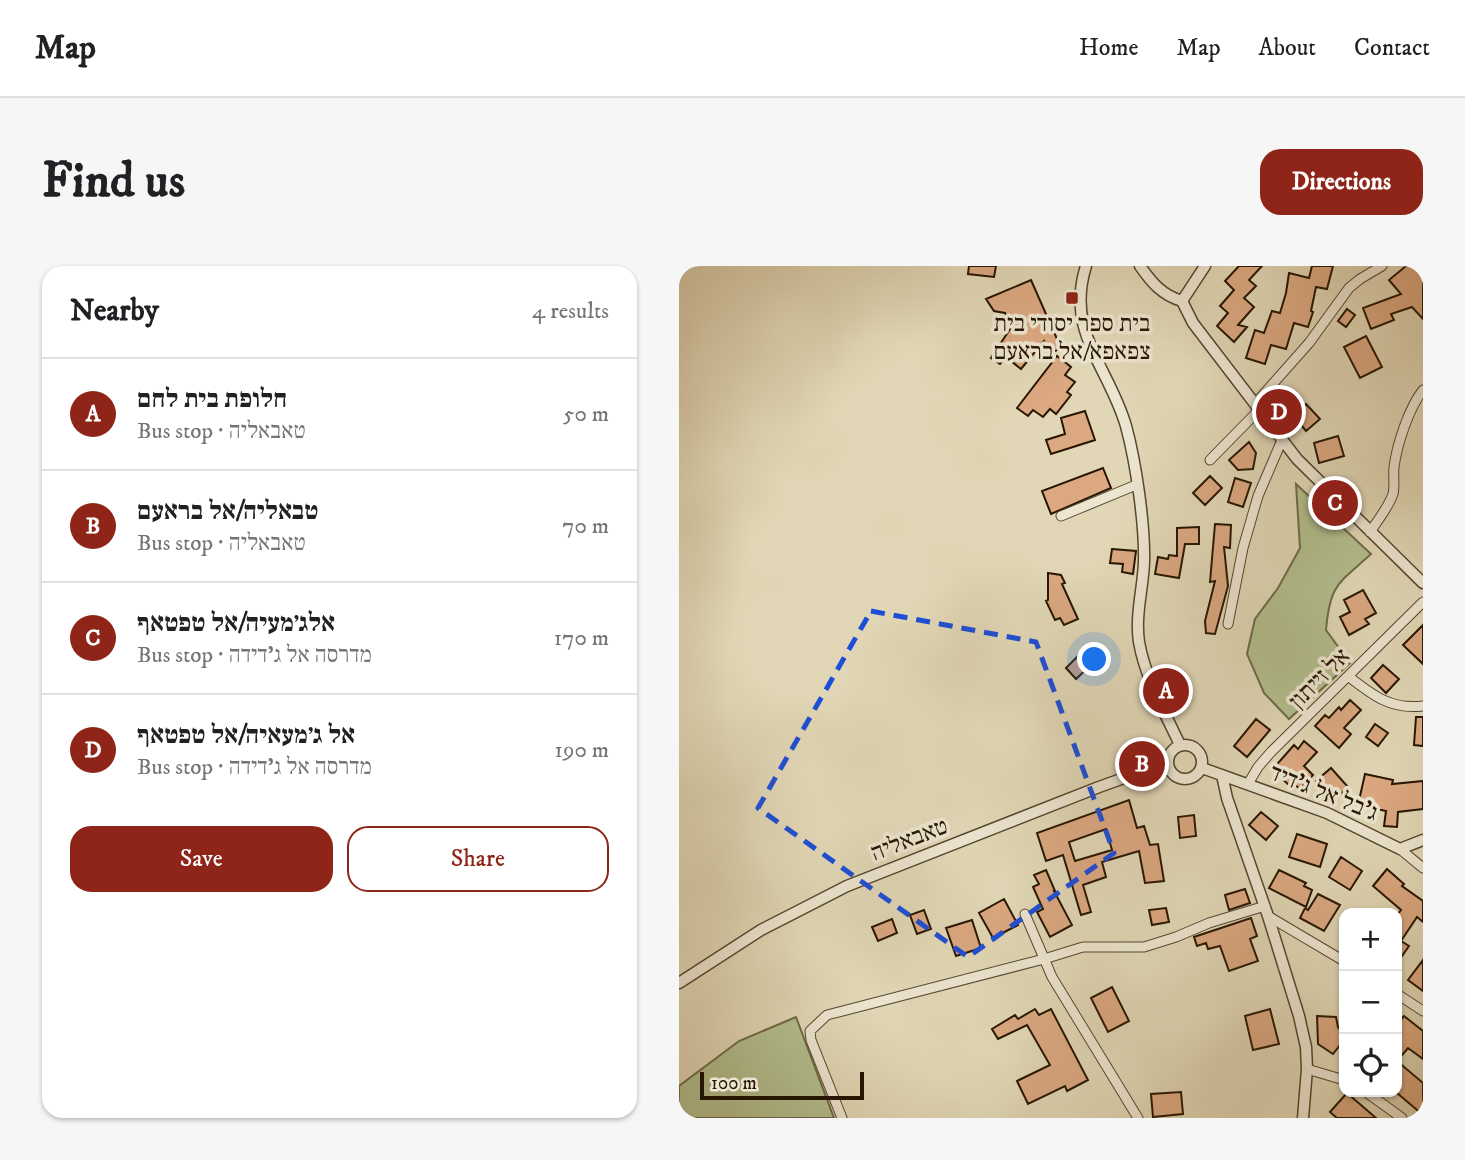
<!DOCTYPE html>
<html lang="en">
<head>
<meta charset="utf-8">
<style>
	:root { --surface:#fff; --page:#f6f6f6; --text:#202124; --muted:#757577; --line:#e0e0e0; --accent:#8f2418 }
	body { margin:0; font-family:"IM FELL DW Pica","Frank Ruhl Libre",serif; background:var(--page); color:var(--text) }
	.controls { position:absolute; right:21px; bottom:21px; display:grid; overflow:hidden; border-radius:14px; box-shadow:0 2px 5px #0004 }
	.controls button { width:63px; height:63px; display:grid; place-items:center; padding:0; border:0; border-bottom:2px solid var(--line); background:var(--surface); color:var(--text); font:35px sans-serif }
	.scale { position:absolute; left:21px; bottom:18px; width:164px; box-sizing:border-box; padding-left:7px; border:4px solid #271601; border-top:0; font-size:19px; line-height:24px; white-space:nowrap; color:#271601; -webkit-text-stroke:5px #ece5d0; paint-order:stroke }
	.you { position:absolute; left:416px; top:394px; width:24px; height:24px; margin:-18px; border:5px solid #fff; border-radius:50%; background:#1a73e8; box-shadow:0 0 0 10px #1a73e833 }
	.badge { display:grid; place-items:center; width:46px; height:46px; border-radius:50%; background:var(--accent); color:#fff; font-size:23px; font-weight:700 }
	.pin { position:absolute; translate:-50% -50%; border:4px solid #fff; box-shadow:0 2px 7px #0006 }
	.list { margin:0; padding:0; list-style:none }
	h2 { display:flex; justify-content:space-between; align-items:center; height:91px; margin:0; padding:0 28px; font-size:30px }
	h2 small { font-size:23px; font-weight:400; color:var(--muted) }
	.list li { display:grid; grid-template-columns:46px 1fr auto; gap:21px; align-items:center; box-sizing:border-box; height:112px; padding:0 28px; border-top:2px solid var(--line) }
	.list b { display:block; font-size:26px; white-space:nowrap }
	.list p { margin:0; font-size:23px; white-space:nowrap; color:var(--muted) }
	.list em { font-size:23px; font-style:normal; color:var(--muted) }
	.actions { display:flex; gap:14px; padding:21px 28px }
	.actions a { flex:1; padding:16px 0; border:2px solid var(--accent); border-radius:21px; text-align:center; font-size:24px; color:var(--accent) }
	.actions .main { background:var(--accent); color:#fff }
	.icon { flex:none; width:38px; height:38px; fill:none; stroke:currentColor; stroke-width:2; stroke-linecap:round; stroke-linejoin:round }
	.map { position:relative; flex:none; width:744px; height:852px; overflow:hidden; border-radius:21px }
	header { display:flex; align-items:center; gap:42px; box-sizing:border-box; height:98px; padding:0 35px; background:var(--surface); border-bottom:2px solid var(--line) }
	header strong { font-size:33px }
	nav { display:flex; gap:38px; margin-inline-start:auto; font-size:24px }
	.intro { display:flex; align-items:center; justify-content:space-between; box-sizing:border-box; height:168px; padding:0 42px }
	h1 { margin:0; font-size:49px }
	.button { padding:18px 32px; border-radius:21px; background:var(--accent); color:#fff; font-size:24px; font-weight:700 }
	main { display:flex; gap:42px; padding:0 42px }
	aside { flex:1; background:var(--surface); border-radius:21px; box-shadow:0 2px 5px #0004 }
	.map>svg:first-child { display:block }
</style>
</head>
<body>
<header>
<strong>Map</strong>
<nav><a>Home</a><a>Map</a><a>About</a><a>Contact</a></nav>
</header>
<div class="intro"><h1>Find us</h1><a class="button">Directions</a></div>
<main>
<aside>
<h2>Nearby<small>4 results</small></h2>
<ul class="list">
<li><span class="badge">A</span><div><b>חלופת בית לחם</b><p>Bus stop · טאבאליה</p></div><em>50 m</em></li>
<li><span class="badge">B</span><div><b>טבאליה/אל בראעם</b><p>Bus stop · טאבאליה</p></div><em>70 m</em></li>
<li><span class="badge">C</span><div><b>אלג׳מעיה/אל טפטאף</b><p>Bus stop · מדרסה אל ג'דידה</p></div><em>170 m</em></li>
<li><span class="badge">D</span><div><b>אל ג׳מעאיה/אל טפטאף</b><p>Bus stop · מדרסה אל ג'דידה</p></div><em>190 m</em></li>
</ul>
<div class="actions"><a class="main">Save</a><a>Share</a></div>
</aside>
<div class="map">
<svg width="744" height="852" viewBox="0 0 744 852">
	<rect width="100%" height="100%" fill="#e1d7b6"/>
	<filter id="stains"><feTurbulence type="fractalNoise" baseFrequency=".00286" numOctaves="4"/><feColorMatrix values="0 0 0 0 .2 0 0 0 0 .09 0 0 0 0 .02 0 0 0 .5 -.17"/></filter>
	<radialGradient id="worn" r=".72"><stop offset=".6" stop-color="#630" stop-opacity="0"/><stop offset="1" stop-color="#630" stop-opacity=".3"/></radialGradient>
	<path fill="#b3be8e" stroke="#6d6a48" stroke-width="2" d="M617,218L692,288C659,318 651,318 647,364L671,397L610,453L585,427L568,388L576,353L599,322L621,282Z
		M117,751L155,852H0V820L60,775Z"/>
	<path fill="#dba881" stroke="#271601" stroke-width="2" fill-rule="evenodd" d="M290,0H317L315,11L289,8Z
		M560,0H583L570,14L577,20L565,32L575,41L559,59L568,61L555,76L538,60L549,47L541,40L555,24L546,15Z
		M633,0H654L648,23L637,21L632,45L634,46L629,61L615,57L607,83L592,79L586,98L567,92L576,64L585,67L593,45L601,47L607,27L610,7L630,12Z
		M727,0H744V53L733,41L712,48L715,54L692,63L684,42L722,28L710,14Z
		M352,14L382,82L370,88L365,75L342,103L327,91L321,98L312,92L333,60L326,47L315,45L307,33Z
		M668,43L676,49L667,61L659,55Z
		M687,70L703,101L681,112L665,81Z
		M378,90L392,101L386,109L396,116L388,126L392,129L377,148L371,143L364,151L354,144L349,150L338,142Z
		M627,138L641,153L627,165L614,149Z
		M406,145L416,174L372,188L367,174L386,168L382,152Z
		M659,170L665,190L640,197L635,177Z
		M570,176L577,187L574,203L559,204L550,194Z
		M424,202L432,222L372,248L363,225Z
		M531,210L543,222L526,239L514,227Z
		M556,212L572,217L564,241L549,236Z
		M536,258L552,259L551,282L545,281L549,320L536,368L527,367L526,355L536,315L531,316Z
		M520,261V278H506L500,312L476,308L479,291L489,293L490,289L498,290V262Z
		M433,283L457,285L454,308L443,306L444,298L431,297Z
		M369,307L382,309L386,317L383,318L399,353L385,359L381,352L376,354L367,335L369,334Z
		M684,324L697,347L686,353L690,358L670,369L661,351L671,346L665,334Z
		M744,359V398L724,379Z
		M402,387L413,398L397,413L387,402Z
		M704,399L720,413L707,427L692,412Z
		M671,434L682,444L665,462L672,468L660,482L636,460L646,449L650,452L660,441L662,444Z
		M737,451H744V480L735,479Z
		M577,453L591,464L568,491L555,480Z
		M696,458L709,467L699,480L687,471Z
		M625,475L638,486L625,500L634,509L621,523L614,517L611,520L593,504L615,479L619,483Z
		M652,502L669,521L659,531L644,525L637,515Z
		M686,508L714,514L713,518L744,515V543L719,546L718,561L705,560L707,545L679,539Z
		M450,534L458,562L465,560L471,579L479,578L485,615L466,617L460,585L423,596L427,611L404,619L412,646L402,649L384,589L367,595L358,567ZM427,563L433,584L396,595L390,576Z
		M582,546L599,560L587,574L570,559Z
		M515,549L517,570L501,572L499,551Z
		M618,568L648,578L641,601L610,591Z
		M662,591L683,605L671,624L650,611Z
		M708,603L725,618L723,620L744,635V656L738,651L722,675L730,680L718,697V649L722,644L694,620Z
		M367,604L376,625H375L393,659L371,671L358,646L364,643L354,621L360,618L355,609Z
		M600,604L627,617L625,620L633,624L627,641L590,622Z
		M566,623L571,637L550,644L546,629Z
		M639,628L661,639L645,665L621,652L626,642L629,644Z
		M325,633L339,659L314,672L300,647Z
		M487,642L490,656L473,659L470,644Z
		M245,644L252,663L238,668L231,649Z
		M572,652L578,670L571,673L579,695L550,705L541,680L529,683L527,677L518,680L515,671Z
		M213,653L218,667L199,675L193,661Z
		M293,654L302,682L277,690L267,662Z
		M744,694V725L729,714Z
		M433,721L450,755L429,766L412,732Z
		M356,743L360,749L372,743L409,814L388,825L386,820L349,838L338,815L371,799L348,759L319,773L313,763L336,749L339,753Z
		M591,743L600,778L574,784L566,750Z
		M638,750L657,751L659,761L665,769V774L654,788L639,778Z
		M725,750L744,765V793L729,782L718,795L744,817V849L718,827V758Z
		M502,826L504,848L474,851L472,828Z
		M668,827L697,852H658L651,846Z"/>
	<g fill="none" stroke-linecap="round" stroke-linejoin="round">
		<g stroke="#56462e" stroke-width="11">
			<path id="minor" d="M576,138L630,77L670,22L681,13L703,0
				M531,194L580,144
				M382,250L457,219
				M691,266C699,254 709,242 714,228C716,220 714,210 715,201C718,178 730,142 744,124
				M549,358L564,282L579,230L603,174
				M669,410C693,429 712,444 744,440
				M569,518L579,501L592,486L744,336
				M721,583L744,602
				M346,648L373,711L459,852
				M589,650L665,695
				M718,728L744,745
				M628,803L665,814
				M687,826L723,852
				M163,852L132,774L131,765L148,749L365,693L404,681H465L497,671L530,657L586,640"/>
		</g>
		<g stroke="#56462e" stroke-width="13">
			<path id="tertiary" d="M407,0C386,66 430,101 447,160C457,197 466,258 465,296C464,323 456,349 460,376C466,411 486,447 501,479
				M461,0C473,17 483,29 503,35
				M503,35L514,57L618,193L744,317
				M503,35L526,0
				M489 496a17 17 0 1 1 34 0a17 17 0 1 1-34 0Z
				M523,502L648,547L721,583L744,574
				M543,509L548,532L589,650L620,750L627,781L628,803L624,852
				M0,717L82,664L168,620L420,521L456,508L490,502"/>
		</g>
		<use href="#minor" stroke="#ece5d0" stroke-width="9"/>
		<use href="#tertiary" stroke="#ece5d0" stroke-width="10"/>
	</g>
	<path fill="none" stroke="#1d4ed8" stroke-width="5" stroke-dasharray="14 9" stroke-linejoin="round" d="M192,345L357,376L435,587L289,691L79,542Z"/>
	<rect fill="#8f2418" stroke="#ece5d0" stroke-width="2.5" x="386" y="25" width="14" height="14" rx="3.5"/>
	<g text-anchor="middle" stroke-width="7" stroke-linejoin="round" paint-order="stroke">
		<g font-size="24" fill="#271601" stroke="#ece5d0">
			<text x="393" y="65">בית ספר יסודי בית<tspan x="393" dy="28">צפאפא/אל בראעם</tspan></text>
		</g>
		<g font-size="24" fill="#271601" stroke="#ece5d0">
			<text transform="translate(640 412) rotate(-45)" y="8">אל זייתון</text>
			<text transform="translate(645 526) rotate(22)" y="8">ג'בל אל ג'דיד</text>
			<text transform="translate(230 573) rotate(-21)" y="8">טאבאליה</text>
		</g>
	</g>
	<rect width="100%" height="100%" filter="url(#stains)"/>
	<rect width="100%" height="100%" fill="url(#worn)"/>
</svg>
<div class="controls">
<button>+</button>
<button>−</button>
<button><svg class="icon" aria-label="locate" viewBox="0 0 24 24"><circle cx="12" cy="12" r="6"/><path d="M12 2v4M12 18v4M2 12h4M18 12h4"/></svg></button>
</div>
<div class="scale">100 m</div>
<div class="you"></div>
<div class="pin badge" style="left:487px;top:425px">A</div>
<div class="pin badge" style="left:463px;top:498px">B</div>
<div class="pin badge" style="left:656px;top:237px">C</div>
<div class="pin badge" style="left:600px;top:146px">D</div>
</div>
</main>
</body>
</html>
